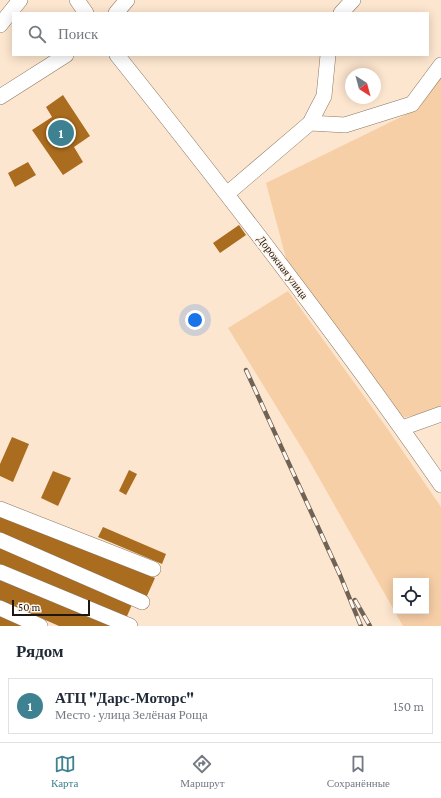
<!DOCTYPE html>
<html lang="ru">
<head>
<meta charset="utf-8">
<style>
	:root { --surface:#fff; --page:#f6f6f7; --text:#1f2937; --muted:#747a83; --line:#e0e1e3; --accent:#3e8191 }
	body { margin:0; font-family:"Crimson Pro",serif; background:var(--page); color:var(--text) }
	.controls { position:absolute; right:12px; bottom:12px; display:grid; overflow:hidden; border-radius:0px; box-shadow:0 2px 10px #0003 }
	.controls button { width:36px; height:36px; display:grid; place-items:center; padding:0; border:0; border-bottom:1px solid var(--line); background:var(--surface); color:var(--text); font:20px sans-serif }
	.compass { position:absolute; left:345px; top:68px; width:36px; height:36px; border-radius:50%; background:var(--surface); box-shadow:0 2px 10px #0003; rotate:144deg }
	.scale { position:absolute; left:12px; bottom:10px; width:78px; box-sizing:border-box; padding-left:4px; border:2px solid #1e170f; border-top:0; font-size:11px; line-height:14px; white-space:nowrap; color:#1e170f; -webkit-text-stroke:3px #fff6ed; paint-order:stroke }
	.you { position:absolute; left:195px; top:320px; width:14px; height:14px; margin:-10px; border:3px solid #fff; border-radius:50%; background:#1a73e8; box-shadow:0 0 0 6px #1a73e833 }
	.badge { display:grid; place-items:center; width:26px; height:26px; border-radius:50%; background:var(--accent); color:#fff; font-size:13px; font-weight:700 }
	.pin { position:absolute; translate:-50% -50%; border:2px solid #fff; box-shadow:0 1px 4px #0006 }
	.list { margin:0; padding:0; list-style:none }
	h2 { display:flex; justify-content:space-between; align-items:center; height:52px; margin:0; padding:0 16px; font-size:17px }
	h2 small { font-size:13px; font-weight:400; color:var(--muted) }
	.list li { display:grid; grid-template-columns:26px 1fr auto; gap:12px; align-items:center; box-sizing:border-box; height:56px; margin:0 8px 8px; padding:0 8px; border:1px solid var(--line); border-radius:0px }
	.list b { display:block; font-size:15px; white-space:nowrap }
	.list p { margin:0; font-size:13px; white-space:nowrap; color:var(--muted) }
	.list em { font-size:13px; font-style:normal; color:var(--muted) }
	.icon { flex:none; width:22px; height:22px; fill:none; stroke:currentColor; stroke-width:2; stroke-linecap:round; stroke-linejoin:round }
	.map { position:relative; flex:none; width:441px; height:626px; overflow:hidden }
	.search { position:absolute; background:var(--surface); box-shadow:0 2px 10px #0003; left:12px; right:12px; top:12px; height:44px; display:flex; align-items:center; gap:10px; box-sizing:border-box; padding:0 14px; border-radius:0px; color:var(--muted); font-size:15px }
	.sheet { height:116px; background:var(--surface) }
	nav { display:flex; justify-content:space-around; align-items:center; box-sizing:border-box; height:56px; border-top:1px solid var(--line); background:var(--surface); font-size:11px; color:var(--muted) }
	nav a { display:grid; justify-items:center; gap:2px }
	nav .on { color:var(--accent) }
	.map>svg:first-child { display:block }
</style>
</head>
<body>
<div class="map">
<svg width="441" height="626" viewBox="0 0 441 626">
	<rect width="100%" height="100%" fill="#fde6cf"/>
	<path fill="#f7cfa7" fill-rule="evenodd" d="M441,57V410L401,418L288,266L266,183L409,113Z
		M288,291L387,428L441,507V626H403L306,455L228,328ZM396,581H426V611H396Z"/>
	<path fill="#aa6c1e" d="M63,95L90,136L74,147L83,162L63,175L32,130L52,117L46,107Z
		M28,162L36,175L15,187L8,173Z
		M239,225L246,235L220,253L213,243Z
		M12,437L29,444L13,482L0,476V464Z
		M129,470L137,474L126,495L119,491Z
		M53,471L71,478L58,506L41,498Z
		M0,512L155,578L146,598L0,535Z
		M103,527L166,554L162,564L98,537Z
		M0,545L133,602L125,621L0,567Z
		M0,576L114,626H59L0,600Z
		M0,612L32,626H0Z"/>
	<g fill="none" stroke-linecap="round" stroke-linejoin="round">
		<g stroke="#8b7763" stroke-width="16">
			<path id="minor" d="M77,0L86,13
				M116,13L127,0
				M341,13L353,0
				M0,25L20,0
				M117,55C229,195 339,337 441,485
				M0,97L66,55
				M310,123L345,125L412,104L441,65
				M228,193L310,123L324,96L328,55
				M402,428L441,414
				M0,509L153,569
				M0,540L142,602
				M0,572L130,626
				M0,608L40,626"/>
		</g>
		<use href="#minor" stroke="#fff" stroke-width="15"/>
		<g stroke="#706356" stroke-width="4.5">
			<path id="rail" d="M246,370L340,575L361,626
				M355,600L370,626"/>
		</g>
		<use href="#rail" stroke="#fff6ed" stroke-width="3" stroke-dasharray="9" stroke-linecap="butt"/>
	</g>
	<g text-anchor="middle" stroke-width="3.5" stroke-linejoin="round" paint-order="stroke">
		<g font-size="11" fill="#1e170f" stroke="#fff6ed">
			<text transform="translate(283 267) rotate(53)" y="4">Дорожная улица</text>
		</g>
	</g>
</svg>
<div class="controls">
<button><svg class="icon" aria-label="locate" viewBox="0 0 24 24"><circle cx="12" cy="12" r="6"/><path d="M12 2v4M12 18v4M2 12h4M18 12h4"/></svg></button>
</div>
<svg class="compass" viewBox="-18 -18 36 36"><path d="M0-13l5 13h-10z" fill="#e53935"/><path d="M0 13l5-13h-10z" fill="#747a83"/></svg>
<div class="scale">50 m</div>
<div class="you"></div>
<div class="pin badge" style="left:61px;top:133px">1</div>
<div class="search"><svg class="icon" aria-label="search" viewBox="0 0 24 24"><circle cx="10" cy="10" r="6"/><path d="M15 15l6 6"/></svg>Поиск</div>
</div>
<section class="sheet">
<h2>Рядом<small></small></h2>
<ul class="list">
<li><span class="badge">1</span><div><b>АТЦ &quot;Дарс-Моторс&quot;</b><p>Место · улица Зелёная Роща</p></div><em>150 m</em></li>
</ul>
</section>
<nav>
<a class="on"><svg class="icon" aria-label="map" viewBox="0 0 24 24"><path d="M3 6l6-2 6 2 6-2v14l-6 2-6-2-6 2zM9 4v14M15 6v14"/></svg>Карта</a>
<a><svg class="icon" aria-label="directions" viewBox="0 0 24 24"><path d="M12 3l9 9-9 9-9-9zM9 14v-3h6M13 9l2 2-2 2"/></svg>Маршрут</a>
<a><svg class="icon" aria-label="saved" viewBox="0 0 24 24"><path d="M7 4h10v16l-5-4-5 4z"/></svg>Сохранённые</a>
</nav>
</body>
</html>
